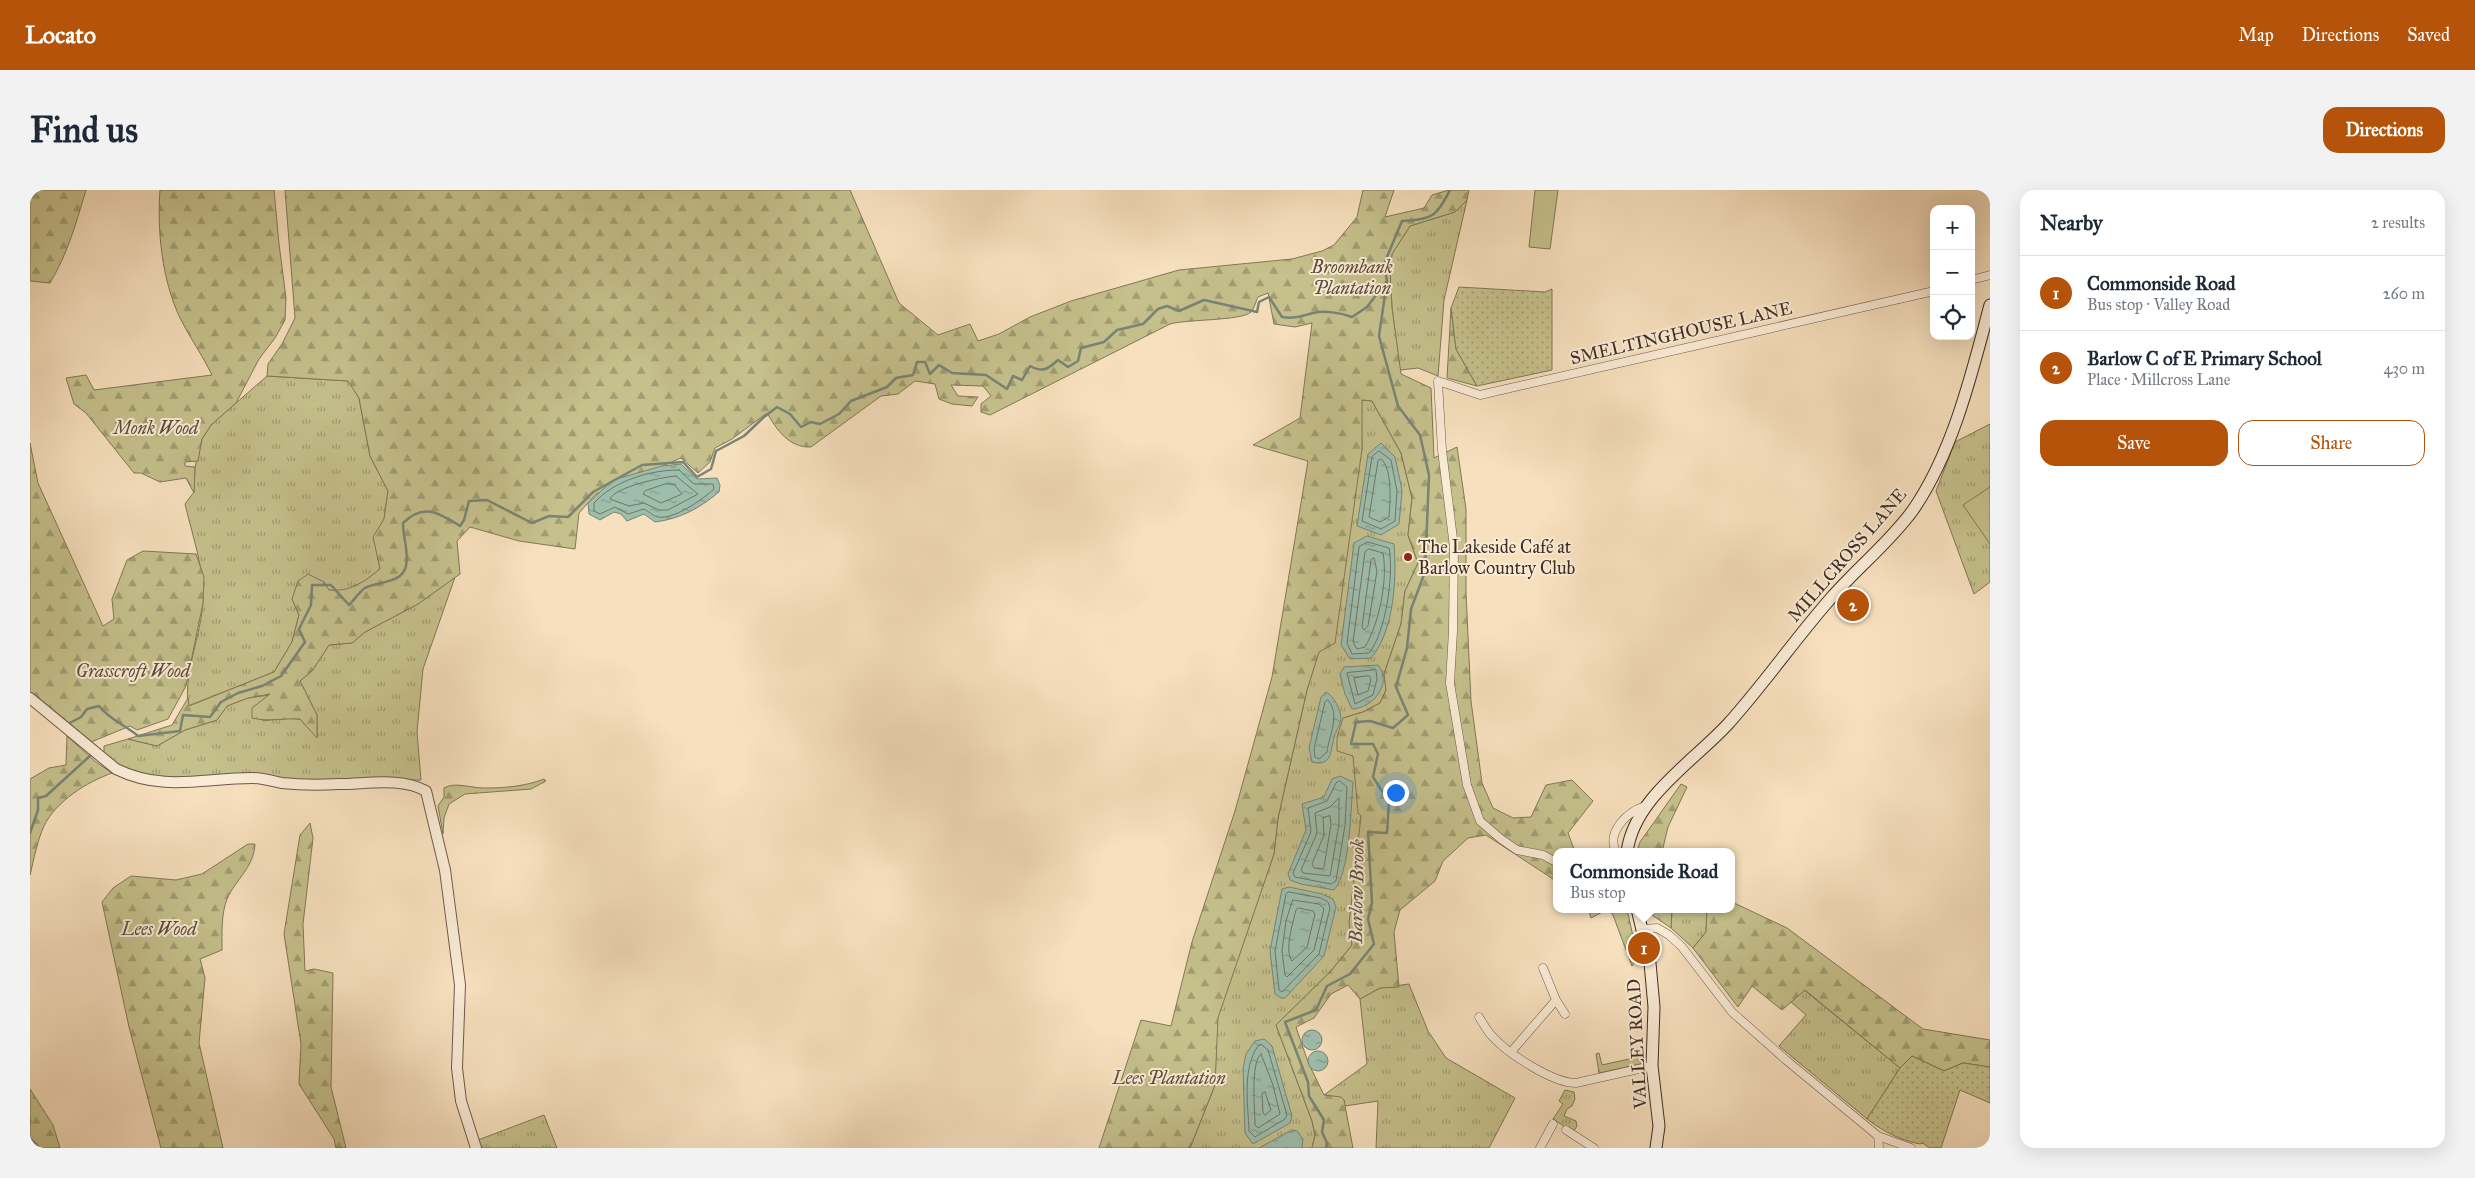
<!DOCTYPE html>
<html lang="en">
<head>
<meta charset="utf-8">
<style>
	:root { --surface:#fff; --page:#f2f2f3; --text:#1f2937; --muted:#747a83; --line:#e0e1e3; --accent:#b45309 }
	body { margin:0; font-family:"IM FELL Great Primer",serif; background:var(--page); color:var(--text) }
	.controls { position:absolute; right:15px; top:15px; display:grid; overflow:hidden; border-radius:10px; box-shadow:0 5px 20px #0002 }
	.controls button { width:45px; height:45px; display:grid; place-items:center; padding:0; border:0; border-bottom:1px solid var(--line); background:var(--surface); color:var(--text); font:25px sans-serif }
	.you { position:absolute; left:1365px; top:602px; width:18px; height:18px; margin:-12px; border:4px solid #fff; border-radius:50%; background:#1a73e8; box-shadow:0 0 0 8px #1a73e833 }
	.badge { display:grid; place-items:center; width:32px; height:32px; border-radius:50%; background:var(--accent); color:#fff; font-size:16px; font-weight:700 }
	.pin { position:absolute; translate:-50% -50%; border:2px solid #fff; box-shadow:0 1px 5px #0006 }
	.popup { position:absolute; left:1523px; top:658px; width:182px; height:65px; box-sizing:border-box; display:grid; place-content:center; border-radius:10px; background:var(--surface); filter:drop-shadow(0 1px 4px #0005); font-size:16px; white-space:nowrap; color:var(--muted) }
	.popup b { font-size:19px; color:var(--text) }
	.popup::after { content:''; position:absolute; left:50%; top:100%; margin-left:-10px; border:10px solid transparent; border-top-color:var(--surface) }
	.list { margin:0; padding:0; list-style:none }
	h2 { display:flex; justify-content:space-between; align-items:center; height:65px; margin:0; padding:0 20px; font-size:21px }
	h2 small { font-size:16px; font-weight:400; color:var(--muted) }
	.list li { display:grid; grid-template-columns:32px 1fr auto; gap:15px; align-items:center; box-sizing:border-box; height:75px; padding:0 20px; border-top:1px solid var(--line) }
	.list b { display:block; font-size:19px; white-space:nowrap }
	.list p { margin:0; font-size:16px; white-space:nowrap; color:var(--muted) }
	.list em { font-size:16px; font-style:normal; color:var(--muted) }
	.actions { display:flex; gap:10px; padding:15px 20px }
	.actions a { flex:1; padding:11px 0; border:1px solid var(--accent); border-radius:15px; text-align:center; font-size:18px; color:var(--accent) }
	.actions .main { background:var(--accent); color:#fff }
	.icon { flex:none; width:28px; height:28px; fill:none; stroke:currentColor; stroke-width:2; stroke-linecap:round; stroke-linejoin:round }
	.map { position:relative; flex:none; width:1960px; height:958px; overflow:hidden; border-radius:15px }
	header { display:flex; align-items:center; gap:30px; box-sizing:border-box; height:70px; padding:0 25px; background:var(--accent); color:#fff }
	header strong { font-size:24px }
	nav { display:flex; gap:28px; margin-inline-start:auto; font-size:18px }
	.intro { display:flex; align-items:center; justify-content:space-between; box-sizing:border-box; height:120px; padding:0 30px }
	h1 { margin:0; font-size:35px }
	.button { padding:12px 22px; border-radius:15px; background:var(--accent); color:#fff; font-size:18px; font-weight:700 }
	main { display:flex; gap:30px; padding:0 30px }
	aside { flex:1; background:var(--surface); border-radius:15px; box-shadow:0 5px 20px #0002 }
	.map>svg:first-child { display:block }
</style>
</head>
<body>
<header>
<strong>Locato</strong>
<nav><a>Map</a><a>Directions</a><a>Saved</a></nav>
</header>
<div class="intro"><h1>Find us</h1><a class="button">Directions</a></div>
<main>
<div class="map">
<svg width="1960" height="958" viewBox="0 0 1960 958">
	<defs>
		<pattern id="grass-tufts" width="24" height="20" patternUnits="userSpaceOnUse" patternTransform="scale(1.25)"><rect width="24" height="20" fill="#c5c08c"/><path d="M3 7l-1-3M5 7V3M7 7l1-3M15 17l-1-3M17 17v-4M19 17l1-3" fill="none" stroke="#a19c72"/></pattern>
		<pattern id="forest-firs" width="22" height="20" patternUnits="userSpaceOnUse" patternTransform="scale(1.25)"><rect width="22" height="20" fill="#c5c08c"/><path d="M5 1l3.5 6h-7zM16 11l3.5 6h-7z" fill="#a19c72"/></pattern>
		<pattern id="garden-dots" width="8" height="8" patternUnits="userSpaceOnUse" patternTransform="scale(1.25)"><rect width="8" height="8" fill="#c5c08c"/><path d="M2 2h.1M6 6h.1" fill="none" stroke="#a19c72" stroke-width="1.8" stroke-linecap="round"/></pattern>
		<pattern id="water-ripples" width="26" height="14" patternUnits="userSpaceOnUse" patternTransform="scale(1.25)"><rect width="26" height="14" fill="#9ebeac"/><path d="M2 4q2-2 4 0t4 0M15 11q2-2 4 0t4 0" fill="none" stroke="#829b8c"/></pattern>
	</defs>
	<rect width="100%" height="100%" fill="#f7e0be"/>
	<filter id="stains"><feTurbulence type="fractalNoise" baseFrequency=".004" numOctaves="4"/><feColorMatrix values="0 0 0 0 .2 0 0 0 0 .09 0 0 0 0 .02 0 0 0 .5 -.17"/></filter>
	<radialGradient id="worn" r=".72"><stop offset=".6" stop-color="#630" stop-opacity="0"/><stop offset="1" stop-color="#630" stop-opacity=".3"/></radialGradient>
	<path fill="url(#grass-tufts)" stroke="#827758" d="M1437,10L1414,110L1408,186L1388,178L1370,180L1362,118L1360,81L1362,64L1380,36L1425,22Z
		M237,186L319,191L329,208L340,266L358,301L354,329L344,347L350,379L335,391L313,401L299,400L262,409L269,425L262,452L244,482L158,516C154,479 171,447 173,411C175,382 162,344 155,314L164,302L165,277L172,249L181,235Z
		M1331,210L1342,211L1371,263L1382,308L1378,345L1388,373L1375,401L1371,434L1354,484L1356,500L1350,513L1333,522L1313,528C1322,560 1331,593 1331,626C1331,670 1316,711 1322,755L1301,781L1246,835L1282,931L1285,945L1282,958H1160L1185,895L1187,828L1244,664L1248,628L1277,500L1289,461L1332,259Z
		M1960,234V392L1944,404L1906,301L1925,252Z
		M425,387L393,479L387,542L391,590H132L98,581L74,564V556L98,549L127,556L155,540L187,530L197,516L218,508L240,505L222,518L233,531L254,528L270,529L287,547V525L270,491L282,481L299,455L322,453L335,442L388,414Z
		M1642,719H1677L1676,742L1663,758L1641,738Z
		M1379,794L1398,841L1416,868L1485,908L1459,958H1346L1348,911L1315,916L1314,910L1294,905L1337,874L1330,809L1350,798Z
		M1774,800L1870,878L1837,929L1749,856L1776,825L1760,811Z
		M1569,863L1572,875L1617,865L1610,874L1569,883L1566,864Z
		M1535,900L1544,902L1545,909L1542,916L1537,919L1534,926L1546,931L1547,936L1543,942L1523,929L1533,914L1529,911Z
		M514,925L527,958H451L448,950Z"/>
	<path fill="url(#forest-firs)" stroke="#827758" d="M0,0H56C46,33 38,63 20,93L0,91Z
		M130,0H244L249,54L256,108L255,130L245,148L229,169L206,213L181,235L172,249L168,271L155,272V276L165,277L164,303L156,288L130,292L111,283H104L56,223L44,214L36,188L56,185L64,200L182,185C173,166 160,148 150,128C132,90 127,41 130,0Z
		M255,0H820L869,113L908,145L940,134L948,151L969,144L1000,127L1041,111L1149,80L1262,69L1292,61L1304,55L1327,27L1333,0H1364L1355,27L1394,18L1402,5L1419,0H1439L1437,10L1425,22L1380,36L1362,64L1360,81L1362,118L1371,184L1401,198L1404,268L1427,257L1436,319V403L1441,511L1452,593L1463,618L1483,628L1501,627L1516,595L1542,590L1563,611L1538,643L1545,662H1526V691L1456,645L1438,648L1413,671L1405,691L1370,720L1364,742L1369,797L1350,798L1330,809L1318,795L1301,804L1284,828L1266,837L1278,872L1294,905L1311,907L1314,910L1323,958H1282L1285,945L1282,931L1246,835L1301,781L1322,755L1319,733L1331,626L1328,623L1323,566L1307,561V548L1313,528L1333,522L1350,513L1356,500L1354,484L1371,434L1375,401L1388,373L1378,345L1382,308L1371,263L1342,211L1332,210V259L1305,453L1289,462L1277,500L1248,628L1244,664L1188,828L1185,895L1160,958H1069L1111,830L1141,836L1162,752L1205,621L1242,487L1278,271L1223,255L1270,228L1282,133L1265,137L1244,134L1238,103L1228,107C1226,111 1224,119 1221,122C1211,131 1158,129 1140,134L960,225L951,222V214L961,206L953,196L921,195L928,206L948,207L942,216L922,214L909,209L905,194L885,191L868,204L851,206L781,257C759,258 747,240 737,223L702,249L685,258L680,272L668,283L651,268L566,304L549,323L545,359L489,351L440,337L427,351L430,384L388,414L335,442L322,453L299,455L282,481L270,491L287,525V548L270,529C254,528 238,532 222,528V518L240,504L218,508L197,516L187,530L155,540L127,556L98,549L142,535L158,508L159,516L244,482L262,452L269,425L262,409L268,391L278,384L294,392L299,400C320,402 334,392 350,379L343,347L354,329L358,301L340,266L329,208L318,191L237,186L238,174L252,154L265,128Z
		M1421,118L1426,159L1447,196L1417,188Z
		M0,253L8,293L73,436L84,429L82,409L97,370L113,361L166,364L174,387L173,413L156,496L138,529L107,540L100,536L61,552L0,502Z
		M37,546L66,572L82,583C57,592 26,611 14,636C7,651 4,669 0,685V589L19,578L36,575Z
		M514,589L516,591L501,599L435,604L419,614L414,628L413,644L408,616L414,607V598C426,591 443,599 457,598C476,598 496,596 514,589Z
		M1651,594L1657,597L1638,637L1632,662H1607L1610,652Z
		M280,633L283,648L273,734L275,781L284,779L303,783L301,897L316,958H306L304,949L269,894L271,854L254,744L270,645Z
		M218,654H225C224,677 206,689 197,709C191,725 192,742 192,760L170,769L175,788L169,853L193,958H131L99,837L72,712L83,698L101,686L146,690L172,684Z
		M1702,712L1757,738L1893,839L1960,850V877L1933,873L1914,881L1882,866L1870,878L1775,800L1752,820L1722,796L1708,817L1663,758L1676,742L1677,719H1702Z
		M1561,719H1597L1608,769L1602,776L1583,725L1578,719L1561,728L1559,721Z
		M1619,719H1642L1641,738L1622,725Z
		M0,899L23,935L30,958H0Z"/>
	<path fill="url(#garden-dots)" stroke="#827758" d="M1429,97L1515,102L1522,99V180L1447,196L1426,159L1421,118Z
		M1882,866L1914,881L1933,873L1960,877V913L1930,900L1911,958H1899L1893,953L1890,954C1869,950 1853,941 1837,929L1870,878Z"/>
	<path fill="#c5c08c" stroke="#827758" d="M1505,0H1528L1520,59L1499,57Z
		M1960,297V354L1933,315Z"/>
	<path fill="url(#water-ripples)" stroke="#788476" d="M1351,253L1365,267L1372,300L1369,334L1351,345L1327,336L1338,264Z
		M651,274L667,289L687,288L690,295L689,302C670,318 650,329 625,332L614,324L597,331L591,324L584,322L570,330L559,324L558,313L583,290L632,276Z
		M1337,346L1364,354C1367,387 1364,442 1341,468L1320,469L1311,455L1324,353Z
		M1348,475C1363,494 1343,518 1322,519L1315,504L1310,484L1314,477Z
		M1296,502C1304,506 1311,520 1311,529C1310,536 1305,542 1304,548C1300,562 1302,577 1282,572L1279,558L1291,507Z
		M1310,586L1323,592C1321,617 1320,683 1304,700L1271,694L1260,690L1258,684L1276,640L1272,614L1294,607L1302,589Z
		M1259,697L1292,704L1303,709L1306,717L1294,766L1255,808H1251L1245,804L1240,761L1252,699Z
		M1272 850a10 10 0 1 1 20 0a10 10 0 1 1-20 0Z
		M1234,849L1242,856L1262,926L1260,933L1223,954L1215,943L1213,879L1216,864L1225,851Z
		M1278 871a10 10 0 1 1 20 0a10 10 0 1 1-20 0Z
		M1262,940L1267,941L1273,949L1272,958H1229Z"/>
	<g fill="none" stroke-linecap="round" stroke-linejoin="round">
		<path stroke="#6f7668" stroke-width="1" d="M1349,261L1361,270L1367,301L1365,331L1351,339L1332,331L1342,267Z
			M1351,269C1363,279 1360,313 1359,327L1350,332L1339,327L1348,271Z
			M649,280L664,294H683L684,299C673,309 644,330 628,327C623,326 618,321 614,319L598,324L585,317L570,324L564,321V313C584,291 619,280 649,280Z
			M646,286L668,304L638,320H629L614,313L599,316L580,309C585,297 632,287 646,286Z
			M635,294H644L652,304L631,313L613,304L615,301Z
			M1338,352L1359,358C1364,385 1356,442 1339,463L1322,464L1317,453L1329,357Z
			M1339,359L1353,363C1358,391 1349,433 1335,457L1327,459L1323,452L1335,362Z
			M1344,368L1347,381L1338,436L1334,440L1332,437L1341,370Z
			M1346,480L1347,489L1343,505L1325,514L1317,483Z
			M1339,486L1341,489L1338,501L1328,505L1324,488Z
			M1298,510C1311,526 1299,544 1297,562L1289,569L1285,567L1284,559L1295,512Z
			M1310,591L1317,597L1315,635L1306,691L1301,694L1265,687L1263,683L1281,642L1278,618L1297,611L1306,593Z
			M1309,608V634L1300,686L1273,683L1271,680L1287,643L1285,623L1300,617Z
			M1300,626L1301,634L1294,677L1292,679L1284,678L1282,674L1294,645L1293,628Z
			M1259,702L1291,708L1298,712L1300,718L1289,764L1252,802L1249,800L1245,761L1256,704Z
			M1263,710L1289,714L1294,719L1284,760L1257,787L1255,785L1252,761L1256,731Z
			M1269,718L1283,721L1285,724L1277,757L1262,771C1254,760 1263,733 1266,720Z
			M1232,855L1238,860L1257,925L1255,929L1225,947L1219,941C1218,914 1212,878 1228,856Z
			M1231,864L1243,895L1250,924L1228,938L1225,935C1225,921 1220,872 1231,864Z
			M1235,902L1241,920L1235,925L1233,923L1232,904Z"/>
		<path stroke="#788476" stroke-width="2.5" d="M36,535L51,527L57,519L69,516C80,530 95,535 108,546L150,541L153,525L180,527L191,512L208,503L232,496L251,486L275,452L269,439L281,415L282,395H301L319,415C324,410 330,401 335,398C348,391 372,394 376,376C379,361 373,348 373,333C393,313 408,322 430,336L434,330L439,311L457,310L502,333L519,326L538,327L563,302L612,275L653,272L667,287L681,279L686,261L714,246L734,227L747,217L760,224L771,237L781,232L790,234L809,224L821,211L857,197L866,188L883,185L887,172H895L900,184L909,175L922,183L956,185L977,199L983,186L992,190L1000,176C1013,183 1018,179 1028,170L1038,177L1048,171L1051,158L1074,152L1087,140L1113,134L1128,119L1137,116L1149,121L1174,110L1227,122L1229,112L1239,107L1252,127C1265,129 1271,126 1283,123C1295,120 1311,123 1322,127L1337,117L1357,91
			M0,643L8,620V608L16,606L62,564
			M0,930V934
			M0,948L9,958
			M1296,958L1297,953L1292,942L1294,930L1279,906L1278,892L1255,832L1286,820L1297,796L1320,784L1344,754L1338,729L1342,713L1338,642L1357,643L1359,612L1343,587L1348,564L1343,554H1321L1326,532L1340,531L1363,538L1378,525L1366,497L1377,458L1381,419L1395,382L1399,285L1390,245L1368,216L1349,146L1357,91L1354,74L1372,31C1403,28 1405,29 1420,0"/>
		<g stroke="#6e5a4a" stroke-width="9">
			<path id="minor" d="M1941,90L1960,85
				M1586,662C1576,642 1597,622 1615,616
				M1526,672L1513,665L1487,660L1471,649L1450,631L1437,595L1420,493L1423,441L1424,357L1412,260L1408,191L1450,205L1904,101
				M1613,739L1627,738L1639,745L1652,757L1702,822L1756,870L1848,946L1881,958
				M1526,810L1535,824
				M1449,827C1453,833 1457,841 1462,846C1478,864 1523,893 1546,893L1622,876
				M1481,862L1526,810L1513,778
				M1536,940L1564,958
				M1848,946L1849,958
				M1510,958L1523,934"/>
		</g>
		<g stroke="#6e5a4a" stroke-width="12">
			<path id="tertiary" d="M0,508L86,579C133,602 173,588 222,588C232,588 242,591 252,593C270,595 291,595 309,594C337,594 371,587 396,601L415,680L430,795L427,878L431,911L446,958"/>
		</g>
		<g stroke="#402e24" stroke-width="13">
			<path id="secondary" d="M1597,662C1604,608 1663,572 1698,534C1734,494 1765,449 1801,408C1827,378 1860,352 1883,320C1923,262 1942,183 1960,115
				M1607,719L1620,773L1624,817L1622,876L1629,936L1626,958"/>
		</g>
		<use href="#minor" stroke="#faebd5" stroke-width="8"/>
		<use href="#tertiary" stroke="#faebd5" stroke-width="10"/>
		<use href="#secondary" stroke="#faebd5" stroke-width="11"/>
	</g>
	<circle fill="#8f2418" stroke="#faebd5" stroke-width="2" cx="1378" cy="367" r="5"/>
	<g text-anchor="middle" stroke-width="4" stroke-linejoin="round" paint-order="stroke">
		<g font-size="18" font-style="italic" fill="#5b4b39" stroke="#faebd5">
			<text x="1322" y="83">Broombank<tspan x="1322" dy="21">Plantation</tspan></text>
			<text x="126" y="244">Monk Wood</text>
			<text x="103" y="487">Grasscroft Wood</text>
			<text x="129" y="745">Lees Wood</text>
			<text x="1139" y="894">Lees Plantation</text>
		</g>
		<g font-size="18" fill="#402e24" stroke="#faebd5">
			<text transform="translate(1651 143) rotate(-13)" y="6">SMELTINGHOUSE LANE</text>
			<text transform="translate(1817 365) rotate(-49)" y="6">MILLCROSS LANE</text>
			<text transform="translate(1607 854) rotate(-93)" y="6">VALLEY ROAD</text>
		</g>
		<g font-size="18" fill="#402e24" stroke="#faebd5" text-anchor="start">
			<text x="1388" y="363">The Lakeside Café at<tspan x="1388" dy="21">Barlow Country Club</tspan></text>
		</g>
		<g font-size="19" font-style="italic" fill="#585246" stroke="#faebd5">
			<text transform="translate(1326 701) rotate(-89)" y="7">Barlow Brook</text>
		</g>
	</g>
	<rect width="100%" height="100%" filter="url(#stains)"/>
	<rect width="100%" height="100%" fill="url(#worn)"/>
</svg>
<div class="controls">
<button>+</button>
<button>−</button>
<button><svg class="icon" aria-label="locate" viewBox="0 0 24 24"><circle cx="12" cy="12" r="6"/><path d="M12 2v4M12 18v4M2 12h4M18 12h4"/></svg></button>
</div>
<div class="you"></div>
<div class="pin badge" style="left:1614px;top:758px">1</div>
<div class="popup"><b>Commonside Road</b>Bus stop</div>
<div class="pin badge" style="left:1823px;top:415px">2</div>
</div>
<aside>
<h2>Nearby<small>2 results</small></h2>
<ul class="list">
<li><span class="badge">1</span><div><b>Commonside Road</b><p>Bus stop · Valley Road</p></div><em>260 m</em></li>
<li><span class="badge">2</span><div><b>Barlow C of E Primary School</b><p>Place · Millcross Lane</p></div><em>430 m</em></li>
</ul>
<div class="actions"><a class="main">Save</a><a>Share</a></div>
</aside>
</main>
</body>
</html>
